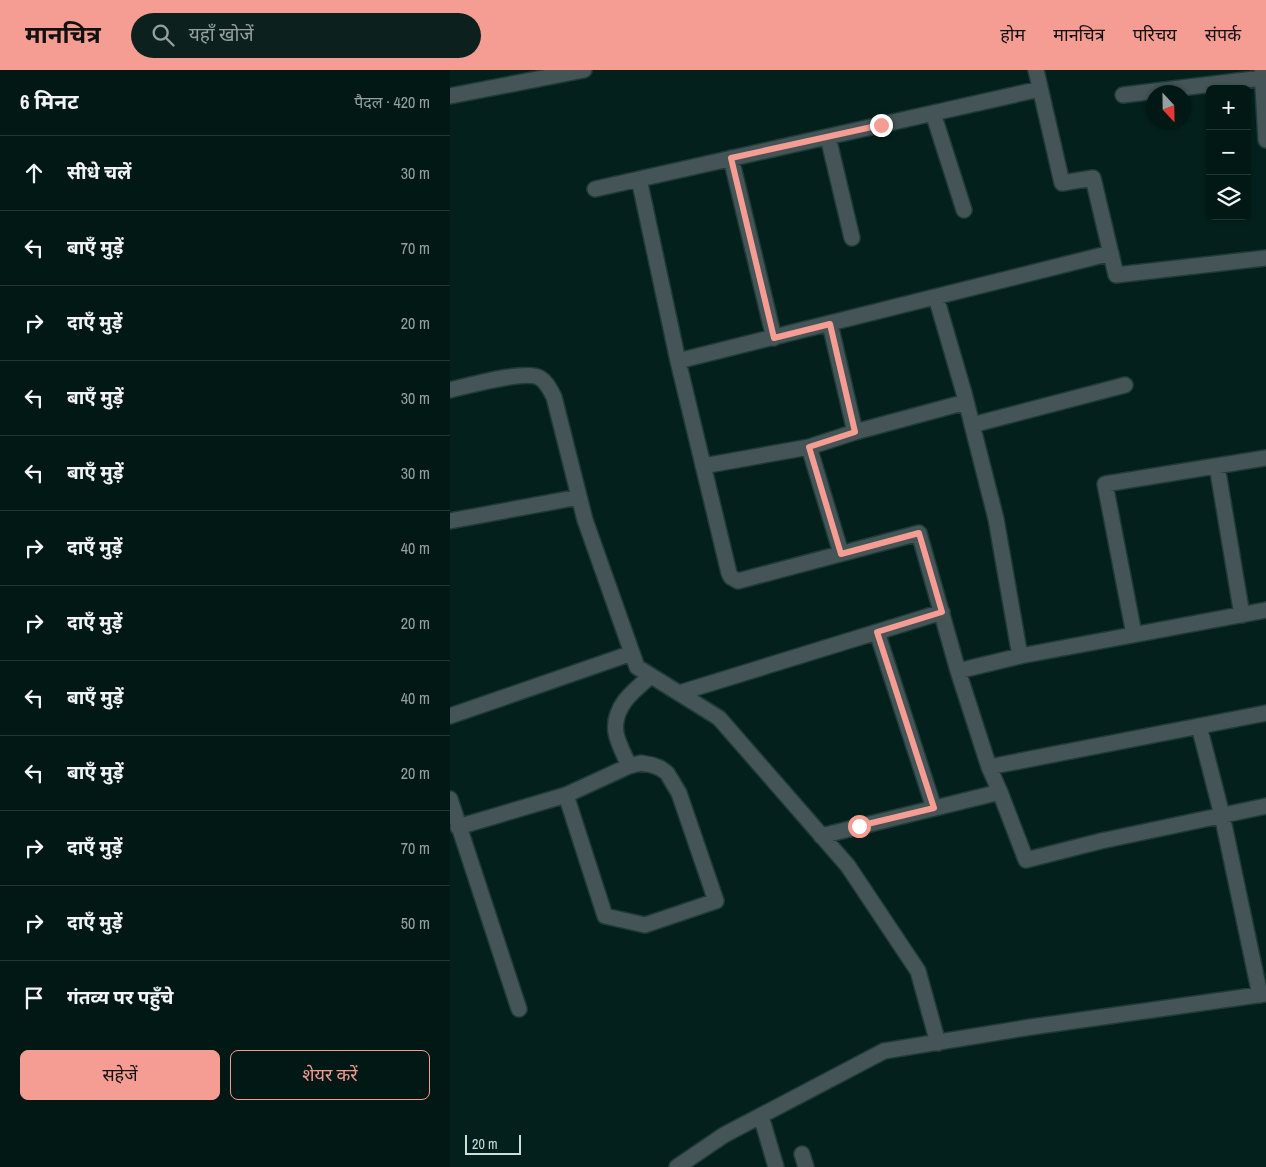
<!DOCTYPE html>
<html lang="hi">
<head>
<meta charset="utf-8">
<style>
	:root { --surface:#021815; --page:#0c211e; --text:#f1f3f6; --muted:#96a0a0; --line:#233734; --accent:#f59c93 }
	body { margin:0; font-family:"Archivo Narrow","Noto Sans Devanagari",sans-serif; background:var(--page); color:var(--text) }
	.controls { position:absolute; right:15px; top:15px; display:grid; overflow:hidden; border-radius:8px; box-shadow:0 1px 4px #0004 }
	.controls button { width:45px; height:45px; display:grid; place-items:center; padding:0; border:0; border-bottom:1px solid var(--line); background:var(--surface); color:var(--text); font:25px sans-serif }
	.compass { position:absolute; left:696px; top:15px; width:45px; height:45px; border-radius:50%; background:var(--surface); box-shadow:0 1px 4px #0004; rotate:158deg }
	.scale { position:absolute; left:15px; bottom:12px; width:56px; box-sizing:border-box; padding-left:5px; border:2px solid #cbdfdb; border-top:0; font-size:14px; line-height:18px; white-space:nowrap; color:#cbdfdb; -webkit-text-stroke:4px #03201c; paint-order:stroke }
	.stop { position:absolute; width:15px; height:15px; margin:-11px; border:4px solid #f59c93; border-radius:50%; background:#fff }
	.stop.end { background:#f59c93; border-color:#fff; box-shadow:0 1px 5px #0008 }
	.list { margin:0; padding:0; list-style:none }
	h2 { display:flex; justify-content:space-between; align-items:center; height:65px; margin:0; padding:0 20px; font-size:21px }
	h2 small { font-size:16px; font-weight:400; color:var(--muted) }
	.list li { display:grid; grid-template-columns:32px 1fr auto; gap:15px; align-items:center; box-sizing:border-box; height:75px; padding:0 20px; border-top:1px solid var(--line) }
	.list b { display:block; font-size:19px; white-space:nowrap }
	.list em { font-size:16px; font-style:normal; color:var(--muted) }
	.actions { display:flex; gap:10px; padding:15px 20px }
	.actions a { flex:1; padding:11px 0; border:1px solid var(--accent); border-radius:8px; text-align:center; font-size:18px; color:var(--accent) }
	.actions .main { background:var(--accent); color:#111 }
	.icon { flex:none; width:28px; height:28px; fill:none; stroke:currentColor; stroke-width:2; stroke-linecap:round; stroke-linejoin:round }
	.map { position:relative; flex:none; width:816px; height:1097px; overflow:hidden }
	header { display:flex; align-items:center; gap:30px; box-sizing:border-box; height:70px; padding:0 25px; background:var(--accent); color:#111 }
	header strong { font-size:24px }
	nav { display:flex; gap:28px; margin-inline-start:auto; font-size:18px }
	.search { width:350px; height:45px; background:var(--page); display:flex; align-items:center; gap:12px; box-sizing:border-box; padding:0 18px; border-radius:28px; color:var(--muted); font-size:19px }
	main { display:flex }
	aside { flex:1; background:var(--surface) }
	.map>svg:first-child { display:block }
</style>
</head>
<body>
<header>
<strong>मानचित्र</strong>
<div class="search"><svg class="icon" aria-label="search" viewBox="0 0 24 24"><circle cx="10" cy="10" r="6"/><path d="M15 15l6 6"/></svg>यहाँ खोजें</div>
<nav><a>होम</a><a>मानचित्र</a><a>परिचय</a><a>संपर्क</a></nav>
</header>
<main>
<aside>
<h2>6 मिनट<small>पैदल · 420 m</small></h2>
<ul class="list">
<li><svg class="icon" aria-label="ahead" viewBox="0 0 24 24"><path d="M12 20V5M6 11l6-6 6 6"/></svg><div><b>सीधे चलें</b></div><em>30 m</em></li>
<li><svg class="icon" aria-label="left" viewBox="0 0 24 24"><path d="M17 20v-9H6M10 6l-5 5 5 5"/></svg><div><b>बाएँ मुड़ें</b></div><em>70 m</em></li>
<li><svg class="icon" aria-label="right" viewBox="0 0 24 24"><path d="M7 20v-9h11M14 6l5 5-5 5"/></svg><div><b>दाएँ मुड़ें</b></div><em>20 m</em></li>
<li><svg class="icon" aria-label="left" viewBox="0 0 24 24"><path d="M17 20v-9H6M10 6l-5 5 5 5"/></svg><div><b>बाएँ मुड़ें</b></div><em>30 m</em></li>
<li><svg class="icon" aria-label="left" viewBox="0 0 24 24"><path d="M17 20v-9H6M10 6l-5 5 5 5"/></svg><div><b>बाएँ मुड़ें</b></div><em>30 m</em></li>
<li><svg class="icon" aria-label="right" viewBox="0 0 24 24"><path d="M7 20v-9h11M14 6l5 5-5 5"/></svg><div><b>दाएँ मुड़ें</b></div><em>40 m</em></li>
<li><svg class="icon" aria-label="right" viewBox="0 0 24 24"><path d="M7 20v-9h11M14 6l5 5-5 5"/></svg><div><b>दाएँ मुड़ें</b></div><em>20 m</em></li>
<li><svg class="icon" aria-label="left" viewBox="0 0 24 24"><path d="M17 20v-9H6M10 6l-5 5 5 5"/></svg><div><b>बाएँ मुड़ें</b></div><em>40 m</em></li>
<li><svg class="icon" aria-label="left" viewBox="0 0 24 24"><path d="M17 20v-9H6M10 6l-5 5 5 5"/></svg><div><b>बाएँ मुड़ें</b></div><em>20 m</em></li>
<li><svg class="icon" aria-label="right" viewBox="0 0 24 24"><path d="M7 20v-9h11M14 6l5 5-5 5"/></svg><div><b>दाएँ मुड़ें</b></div><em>70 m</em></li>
<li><svg class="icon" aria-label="right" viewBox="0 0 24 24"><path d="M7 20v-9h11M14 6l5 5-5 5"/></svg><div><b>दाएँ मुड़ें</b></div><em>50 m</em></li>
<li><svg class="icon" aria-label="arrive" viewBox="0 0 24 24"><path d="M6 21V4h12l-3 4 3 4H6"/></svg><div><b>गंतव्य पर पहुँचे</b></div></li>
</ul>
<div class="actions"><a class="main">सहेजें</a><a>शेयर करें</a></div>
</aside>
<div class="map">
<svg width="816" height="1097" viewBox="0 0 816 1097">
	<rect width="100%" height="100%" fill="#03201c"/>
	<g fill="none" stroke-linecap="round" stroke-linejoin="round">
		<g stroke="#1f3b37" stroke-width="18">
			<path id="minor" d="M586,0L612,113L643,108L666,205L816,188
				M812,0L816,70
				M673,25L812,8
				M0,26L134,0
				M483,43L514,140
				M378,67L402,168
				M281,88L324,268
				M189,109L228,291L279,503L281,507L288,511L469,463L508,601
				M145,119L590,19
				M486,227L514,323L546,449L570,586
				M380,254L405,362L359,377L391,483
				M228,291L661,183
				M0,320C18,316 76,299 90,308C97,312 100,320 104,327L135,450L187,597L269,648L398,796L468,901L488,973
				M522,355L675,315
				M405,362L516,332
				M253,396L359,377
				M767,396L792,545
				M0,451L129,427
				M427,562L484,738
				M684,564L655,414L816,388
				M229,623L492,542
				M0,646L182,583
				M749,656L772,745L810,925
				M179,696C175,686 168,674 166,663C162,637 184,620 201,606
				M539,697L816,643
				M550,722L576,790L651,771L816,736
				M0,729L69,939
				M8,757L116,725L155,846L195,855L266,831L229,723L217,703L210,698L202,695L191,693L179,696L116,725
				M371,766L550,722L539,697L508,601L570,586L816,540
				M311,1046L326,1097
				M352,1084L356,1097
				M227,1097L274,1065L434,981L581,957L816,924"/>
		</g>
		<use href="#minor" stroke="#445457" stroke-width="15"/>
	</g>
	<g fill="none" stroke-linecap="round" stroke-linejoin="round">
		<path stroke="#f59c93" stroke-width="6" d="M409,756L484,738L427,562L492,542L469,463L391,484L359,377L405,362L380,254L324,268L281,88L431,55"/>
	</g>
</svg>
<div class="controls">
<button>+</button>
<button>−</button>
<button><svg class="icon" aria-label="layers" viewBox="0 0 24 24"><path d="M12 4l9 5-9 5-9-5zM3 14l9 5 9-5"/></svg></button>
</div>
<svg class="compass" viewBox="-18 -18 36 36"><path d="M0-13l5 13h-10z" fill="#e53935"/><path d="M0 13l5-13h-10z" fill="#96a0a0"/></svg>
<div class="scale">20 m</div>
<div class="stop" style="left:409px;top:756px"></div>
<div class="stop end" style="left:431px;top:55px"></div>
</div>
</main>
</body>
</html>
